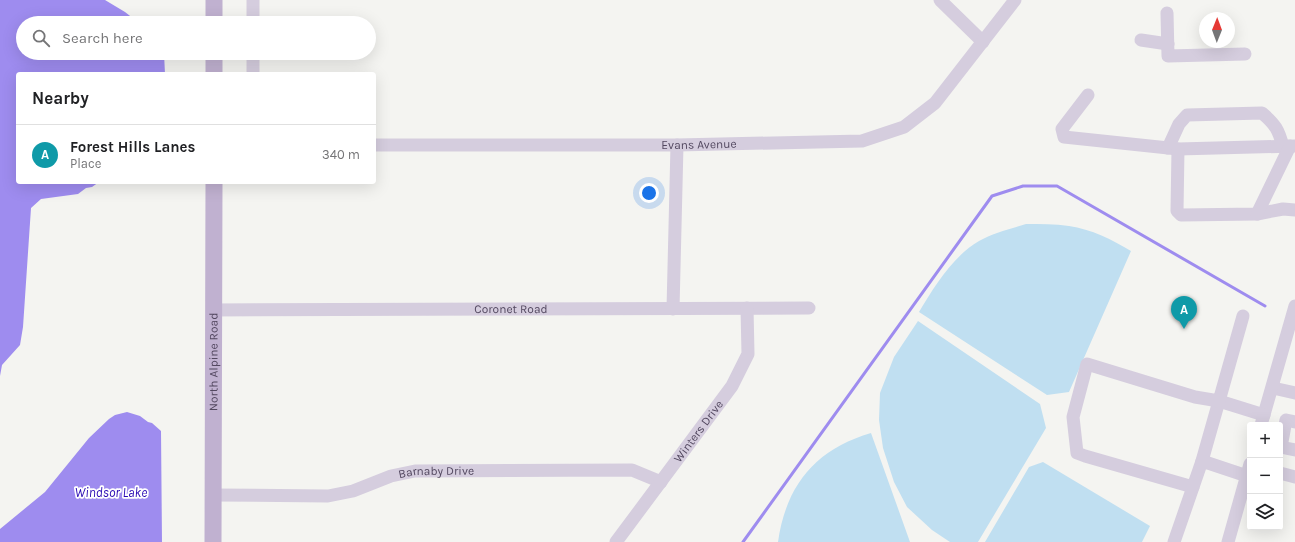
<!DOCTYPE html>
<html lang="en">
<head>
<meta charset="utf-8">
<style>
	:root { --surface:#fff; --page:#f6f6f6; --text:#202124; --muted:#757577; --line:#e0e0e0; --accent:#b45309 }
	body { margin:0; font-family:Karla,sans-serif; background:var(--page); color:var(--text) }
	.controls { position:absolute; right:12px; bottom:12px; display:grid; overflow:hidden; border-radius:4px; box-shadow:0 4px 16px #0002 }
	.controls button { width:36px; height:36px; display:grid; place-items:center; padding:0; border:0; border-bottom:1px solid var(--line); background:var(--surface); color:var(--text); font:20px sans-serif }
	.compass { position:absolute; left:1199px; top:12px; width:36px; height:36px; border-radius:50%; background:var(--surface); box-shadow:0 4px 16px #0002; rotate:1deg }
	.you { position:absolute; left:649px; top:193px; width:14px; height:14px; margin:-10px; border:3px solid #fff; border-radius:50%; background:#1a73e8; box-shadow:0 0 0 6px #1a73e833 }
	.badge { display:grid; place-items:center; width:26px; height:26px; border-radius:50%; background:var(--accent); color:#fff; font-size:13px; font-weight:700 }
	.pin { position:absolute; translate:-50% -33px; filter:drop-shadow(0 1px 2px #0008) }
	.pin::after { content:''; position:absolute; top:21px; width:14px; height:12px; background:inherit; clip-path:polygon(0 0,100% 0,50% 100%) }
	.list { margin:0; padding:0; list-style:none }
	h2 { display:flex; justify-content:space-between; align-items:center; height:52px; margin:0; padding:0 16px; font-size:17px }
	h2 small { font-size:13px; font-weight:400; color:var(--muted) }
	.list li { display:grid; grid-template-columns:26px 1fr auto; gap:12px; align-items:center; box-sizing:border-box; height:60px; padding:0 16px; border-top:1px solid var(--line) }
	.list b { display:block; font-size:15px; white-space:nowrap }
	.list p { margin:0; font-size:13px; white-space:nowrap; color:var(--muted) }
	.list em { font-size:13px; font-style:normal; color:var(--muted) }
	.icon { flex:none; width:22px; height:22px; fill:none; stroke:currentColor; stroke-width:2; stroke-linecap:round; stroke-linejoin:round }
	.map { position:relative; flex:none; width:1295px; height:542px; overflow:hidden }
	.search { position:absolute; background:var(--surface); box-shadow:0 4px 16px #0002; left:16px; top:16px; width:360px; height:44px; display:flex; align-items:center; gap:10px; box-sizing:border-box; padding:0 14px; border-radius:22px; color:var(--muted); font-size:15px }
	.panel { position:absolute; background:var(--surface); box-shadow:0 4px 16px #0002; left:16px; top:72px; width:360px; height:112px; border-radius:4px }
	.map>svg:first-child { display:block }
</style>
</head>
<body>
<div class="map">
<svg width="1295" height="542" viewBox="0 0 1295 542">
	<rect width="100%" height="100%" fill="#f4f4f1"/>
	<path fill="#c0dff1" d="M1026,224C1040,224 1055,224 1069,226C1091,229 1113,240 1131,251L1069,392L1047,395L919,312C934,287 953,256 979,241C993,233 1010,229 1026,224Z
		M918,321L1040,404L1046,428L978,542H950L932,530L907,507L894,482L883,448L879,420L880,393L894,357Z
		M871,433L910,542H778C786,485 816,449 871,433Z
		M1043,462L1150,526L1142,542H985L1029,467Z"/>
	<path fill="#9e8cef" d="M0,0H105L125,12L139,23H23V53H164L165,74H18V182H99L92,187L86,188L78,194L41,199L31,208L23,327L20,345L2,365L0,376Z
		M127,412L140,416L148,422L152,423L161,431L162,542H0V529L45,492L89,438L109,419L115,415Z"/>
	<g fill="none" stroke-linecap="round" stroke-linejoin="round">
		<path stroke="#9e8cef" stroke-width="3" d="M743,542L992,196L1023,186H1057L1265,306"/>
		<g stroke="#d5cdde" stroke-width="13">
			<path d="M940,0L983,42"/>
			<path d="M1167,13L1168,56L1245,54"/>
			<path d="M253,23V0"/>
			<path d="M1141,40L1168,44"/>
			<path d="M253,74V53"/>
			<path d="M1088,95L1062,129L1064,137L1178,149L1295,146"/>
			<path id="s1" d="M374,145H677L862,141L904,127L935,103L1015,0"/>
			<path d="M1168,148L1179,124L1187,115L1262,113C1275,124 1279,130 1283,147"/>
			<path d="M1178,149L1177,211L1181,215L1257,214L1283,209L1295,210"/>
			<path d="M1257,214L1290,146"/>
			<path d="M673,309L677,145"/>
			<path id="s2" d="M213,310L809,308"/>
			<path d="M1273,388L1295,393"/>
			<path d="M1261,425L1295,306"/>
			<path d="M1280,447L1295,450"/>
			<path d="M1281,447L1286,420L1295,422"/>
			<path d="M1202,461L1219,401L1264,415"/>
			<path d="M1280,473L1295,477"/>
			<path d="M1193,487L1085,456L1077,453L1073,417L1087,364L1195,397L1219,401L1243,316"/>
			<path id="s3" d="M213,495L328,496L353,491L391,476L415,471L632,470L661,482"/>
			<path id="s4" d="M616,542L732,386L748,354L747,308"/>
			<path d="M1174,542L1202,461L1247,476"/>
			<path d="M1228,542L1250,464"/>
		</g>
		<g stroke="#c0b1d0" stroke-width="17">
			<path d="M214,23V0"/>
			<path d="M214,74V53"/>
			<path id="s5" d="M213,542L214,182"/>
		</g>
	</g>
	<g text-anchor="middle" stroke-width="3.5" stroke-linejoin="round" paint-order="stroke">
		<g font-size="12" fill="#534860" stroke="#fff">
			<text dy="4" stroke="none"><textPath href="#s1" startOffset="325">Evans Avenue</textPath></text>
			<text dy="4" stroke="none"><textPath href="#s2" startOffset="298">Coronet Road</textPath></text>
			<text dy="4" stroke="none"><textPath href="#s5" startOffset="180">North Alpine Road</textPath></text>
			<text dy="4" stroke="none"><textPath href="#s4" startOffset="138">Winters Drive</textPath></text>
			<text dy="4" stroke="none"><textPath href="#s3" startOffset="227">Barnaby Drive</textPath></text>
		</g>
		<g font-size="13" font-style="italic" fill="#2808b3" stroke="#fff">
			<text x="111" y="497">Windsor Lake</text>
		</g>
	</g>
</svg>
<div class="controls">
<button>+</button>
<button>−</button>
<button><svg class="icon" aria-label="layers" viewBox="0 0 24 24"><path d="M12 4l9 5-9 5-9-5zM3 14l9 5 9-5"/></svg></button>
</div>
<svg class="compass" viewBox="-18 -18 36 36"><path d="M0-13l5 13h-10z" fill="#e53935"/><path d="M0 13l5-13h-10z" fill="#757577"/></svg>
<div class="you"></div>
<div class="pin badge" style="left:1184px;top:329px;background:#0f9aa8">A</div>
<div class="search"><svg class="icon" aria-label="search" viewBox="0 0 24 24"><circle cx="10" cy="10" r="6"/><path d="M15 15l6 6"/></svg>Search here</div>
<section class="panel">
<h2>Nearby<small></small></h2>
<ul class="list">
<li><span class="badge" style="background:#0f9aa8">A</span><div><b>Forest Hills Lanes</b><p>Place</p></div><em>340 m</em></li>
</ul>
</section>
</div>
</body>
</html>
